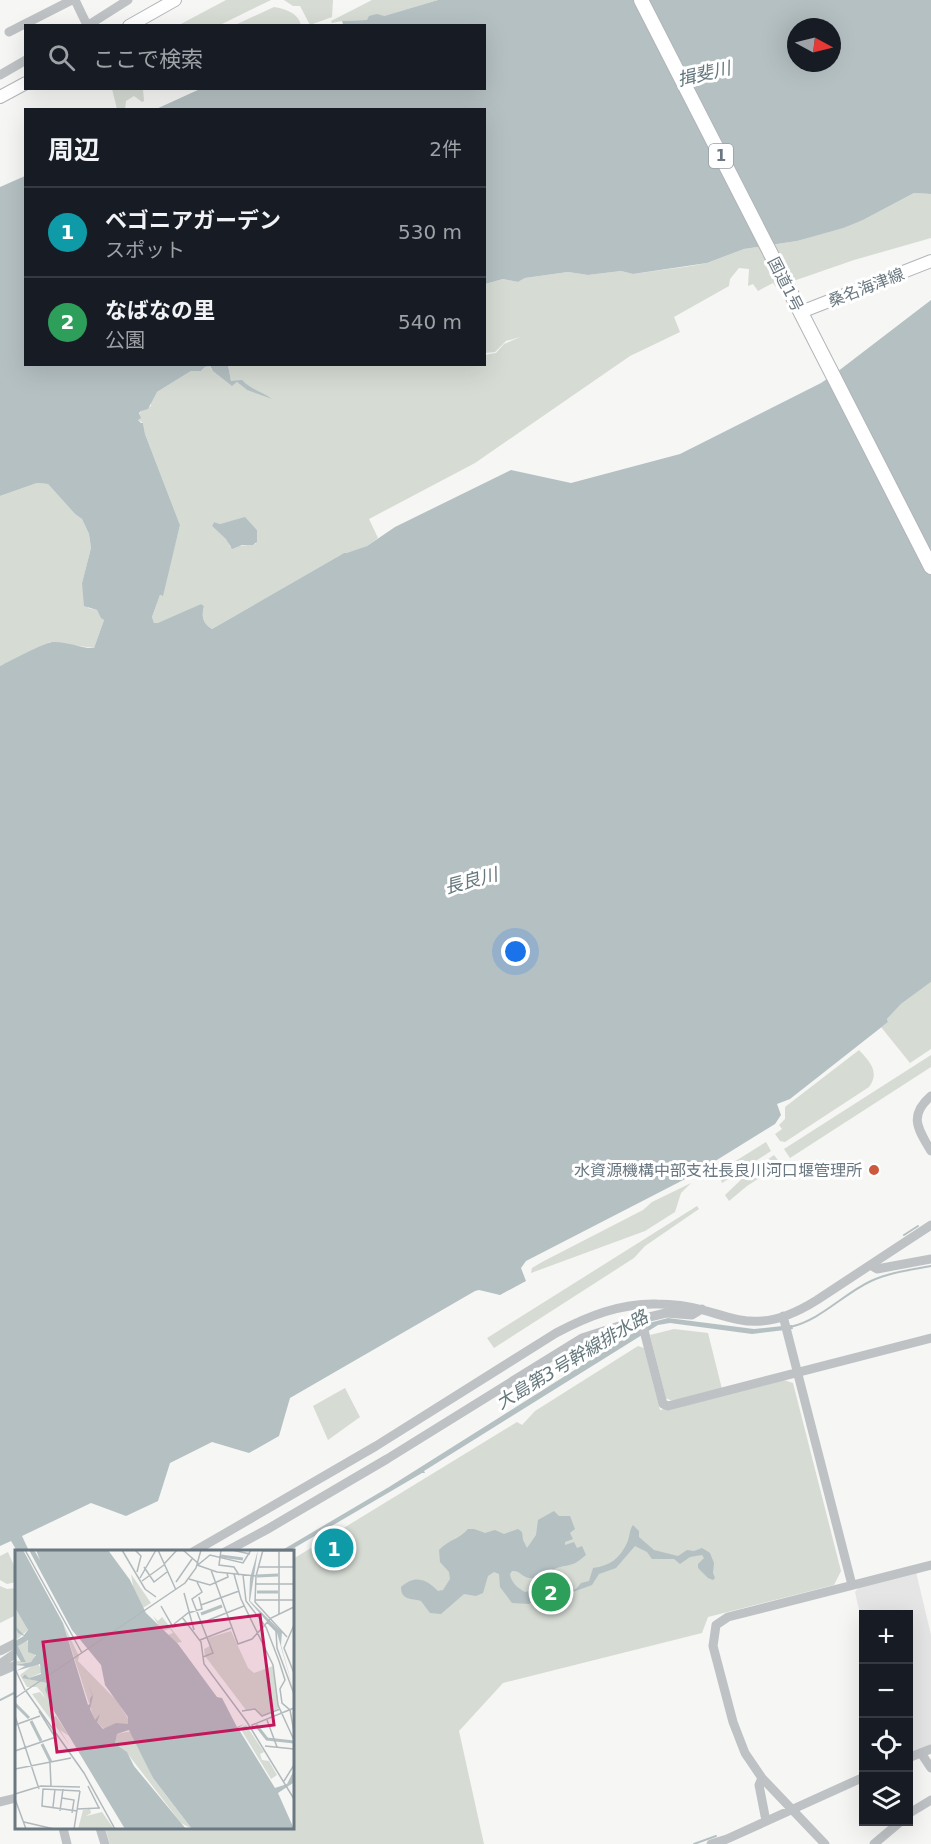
<!DOCTYPE html>
<html lang="ja">
<head>
<meta charset="utf-8">
<style>
	:root { --surface:#171b24; --page:#20242c; --text:#f1f3f6; --muted:#9ea1a6; --line:#363941; --accent:#cc583e }
	body { margin:0; font-family:"DejaVu Sans","Noto Sans JP",sans-serif; background:var(--page); color:var(--text) }
	.controls { position:absolute; right:18px; bottom:18px; display:grid; overflow:hidden; border-radius:0px; box-shadow:0 6px 24px #0002 }
	.controls button { width:54px; height:54px; display:grid; place-items:center; padding:0; border:0; border-bottom:2px solid var(--line); background:var(--surface); color:var(--text); font:30px sans-serif }
	.compass { position:absolute; left:787px; top:18px; width:54px; height:54px; border-radius:50%; background:var(--surface); box-shadow:0 6px 24px #0002; rotate:97deg }
	.you { position:absolute; left:516px; top:952px; width:21px; height:21px; margin:-15px; border:4px solid #fff; border-radius:50%; background:#1a73e8; box-shadow:0 0 0 9px #1a73e833 }
	.badge { display:grid; place-items:center; width:39px; height:39px; border-radius:50%; background:var(--accent); color:#fff; font-size:20px; font-weight:700 }
	.pin { position:absolute; translate:-50% -50%; border:3px solid #fff; box-shadow:0 2px 6px #0006 }
	.list { margin:0; padding:0; list-style:none }
	h2 { display:flex; justify-content:space-between; align-items:center; height:78px; margin:0; padding:0 24px; font-size:26px }
	h2 small { font-size:20px; font-weight:400; color:var(--muted) }
	.list li { display:grid; grid-template-columns:39px 1fr auto; gap:18px; align-items:center; box-sizing:border-box; height:90px; padding:0 24px; border-top:2px solid var(--line) }
	.list b { display:block; font-size:22px; white-space:nowrap }
	.list p { margin:0; font-size:20px; white-space:nowrap; color:var(--muted) }
	.list em { font-size:20px; font-style:normal; color:var(--muted) }
	.icon { flex:none; width:33px; height:33px; fill:none; stroke:currentColor; stroke-width:2; stroke-linecap:round; stroke-linejoin:round }
	.map { position:relative; flex:none; width:931px; height:1844px; overflow:hidden }
	.search { position:absolute; background:var(--surface); box-shadow:0 6px 24px #0002; left:24px; top:24px; width:462px; height:66px; display:flex; align-items:center; gap:15px; box-sizing:border-box; padding:0 21px; border-radius:0px; color:var(--muted); font-size:22px }
	.panel { position:absolute; background:var(--surface); box-shadow:0 6px 24px #0002; left:24px; top:108px; width:462px; height:258px; border-radius:0px }
	.map>svg:first-child { display:block }
</style>
</head>
<body>
<div class="map">
<svg width="931" height="1844" viewBox="0 0 931 1844">
	<rect width="100%" height="100%" fill="#f6f6f4"/>
	<path fill="#e4e5e4" d="M916,1572L931,1635V1746L909,1755L908,1614H864L863,1627L855,1592L860,1586Z"/>
	<path fill="#d6dbd4" fill-rule="evenodd" d="M226,0H271L220,25H179Z
		M284,0H333L332,17L310,25L300,6H293Z
		M372,0H438L384,16L367,20L342,21L332,23L331,21Z
		M274,7C286,9 298,13 301,25H235Z
		M112,89H143L144,101L142,102L134,96L126,101L125,109H117Z
		M914,193L931,194V238L854,260L776,287L773,283L758,291L753,284L748,286L749,269L739,268L730,279L729,286L674,317L680,332L630,356L475,463L369,519L378,538L367,546L347,554L344,553L212,629C203,624 201,616 204,606L201,604L158,624L154,623L152,617L160,595L162,596L180,525L145,434L143,423L138,420L141,410L151,406V400L157,392L191,371H201L205,367L210,366L211,369L233,385L237,382L247,390L265,395L249,387L242,381H231L228,365L484,364L485,355L496,353L504,344L520,337L506,341L495,352L485,353V284L503,279L518,282L525,278L568,272L588,275L621,271L633,274L691,266L707,263L744,249L797,241L863,220ZM245,518L257,530L256,544L230,547L227,539L212,526L214,522L220,524Z
		M37,483L48,484L75,514L82,519L89,534L91,548L82,583L88,608L97,610L104,620L94,648L50,642L0,666V496Z
		M931,982V1049L910,1063L881,1027L888,1022L887,1019L901,1004Z
		M859,1050C870,1062 880,1072 869,1087L785,1142L780,1141L775,1134L782,1129L779,1125L785,1119V1107Z
		M931,1055V1067L790,1158L784,1149Z
		M766,1142L771,1151L722,1183L718,1172Z
		M774,1155L781,1164L747,1186L729,1201L725,1195L747,1174Z
		M691,1183L681,1193L675,1212L645,1231L531,1273L532,1268L542,1262L643,1210L652,1202Z
		M697,1206L699,1209L645,1246L634,1258L494,1348L487,1338Z
		M674,1329L708,1333L722,1389L672,1401L666,1398L650,1335Z
		M638,1346L644,1348L660,1410L781,1379L793,1383L841,1571L834,1585L708,1617L702,1633L503,1683L459,1731L484,1844H110L105,1828H292L293,1559L517,1422L522,1425L535,1411Z
		M345,1388L360,1417L328,1440L313,1406Z
		M8,1552L16,1570V1582L7,1584L0,1580V1556Z
		M0,1586L7,1589L16,1588V1615L0,1623Z"/>
	<path fill="#b5c0c3" fill-rule="evenodd" d="M438,0H931V194L914,193L863,220L843,228L797,241L744,249L707,263L633,274L621,271L588,275L568,272L525,278L518,282L503,279L485,284L484,110H154L200,89L484,88V26L338,25L343,24L342,21L367,20L369,16L377,14L384,16ZM796,27H832V63H796Z
		M25,176L26,364L228,365L231,381L242,380C251,390 262,391 272,399L247,390L237,382L232,386L213,371L210,366L205,367L201,371H191L157,392L148,409L141,411L139,413L141,418L138,420L141,423H143L145,434L180,525L163,596L160,595L152,617L154,623H158L201,604L204,606C201,616 203,624 212,629L344,553H347L367,546L395,527L511,470L571,483L680,454L821,383L837,372L931,300V982L901,1004L887,1019L888,1022L790,1099L777,1104L781,1115L775,1124L691,1176L526,1261L521,1268L526,1281L500,1295L479,1290L475,1291L290,1398L279,1436L249,1453L212,1442L170,1463L158,1501L126,1516L91,1503L22,1536L29,1551H17L11,1541L0,1546V666C10,661 44,643 52,642C66,641 84,649 94,648L104,620L101,618L97,610L84,606L82,583L91,548L89,534L82,519L75,514L48,484L37,483L0,496V187Z
		M245,517L257,530V542L253,545H242L232,549L226,539L212,526L214,522L220,524Z
		M668,1318L754,1329L792,1325L793,1329L752,1334L670,1323L658,1325L424,1471L425,1473H422L289,1551L279,1552L389,1487L649,1323Z
		M554,1511L559,1516H570L575,1529L570,1533L573,1539L565,1542V1545L574,1542L577,1548L582,1546L586,1555C574,1565 574,1564 560,1567C549,1569 546,1581 529,1578C522,1577 520,1570 512,1571L510,1574C511,1583 518,1588 525,1592L533,1590L567,1592L576,1589L581,1583L589,1581L593,1568C610,1566 620,1558 627,1543C630,1537 629,1530 633,1525L639,1531V1537L654,1550L678,1556L687,1550L694,1551L702,1548L710,1553L714,1563L713,1573L715,1578L713,1580L708,1578L698,1568V1564L704,1558L702,1555L690,1557L680,1564L674,1559H652L647,1552L635,1546L616,1568L599,1574L592,1585L562,1596L539,1597L529,1604L512,1603L500,1587L499,1574L494,1572L488,1576L483,1593L476,1596L464,1594L441,1614L430,1613L421,1601C412,1598 401,1601 401,1587C414,1575 426,1578 438,1591L443,1590L450,1579L449,1572L440,1562L439,1550C448,1540 460,1539 468,1529H474L485,1533L495,1530L504,1534L518,1529L522,1532L523,1540L527,1548L536,1535L538,1520Z"/>
	<g fill="none" stroke-linecap="round" stroke-linejoin="round">
		<path stroke="#b5c0c3" stroke-width="2" d="M904,1235L918,1226
			M790,1327C821,1320 843,1294 871,1281C890,1272 911,1270 931,1266
			M0,1700L16,1692
			M694,1844L716,1836"/>
		<g stroke="#b2b6b9" stroke-width="14">
			<path id="major" d="M129,26L175,0
				M0,97L26,83
				M801,312L931,261"/>
		</g>
		<g stroke="#b2b5b8" stroke-width="16">
			<path id="highway" d="M641,0L931,567"/>
		</g>
		<path stroke="#bec2c5" stroke-width="9" d="M75,0L87,25
			M87,26L128,0
			M9,32L72,0
			M0,75L26,60
			M931,1096C908,1116 918,1129 931,1151
			M872,1266L877,1269L931,1259
			M783,1316L852,1585
			M641,1319L663,1404L668,1406L931,1338
			M193,1552L376,1446L556,1333C588,1316 621,1303 657,1304C672,1304 688,1306 703,1310C722,1315 741,1323 762,1321C781,1320 801,1310 817,1300L931,1225
			M225,1552L266,1530L387,1459L582,1338L641,1319L666,1313L692,1315L702,1309
			M0,1651L16,1643
			M0,1664L16,1653
			M0,1672L16,1665
			M921,1753L931,1768
			M908,1758L931,1749
			M762,1778L759,1785L766,1821
			M0,1802L16,1798
			M908,1814L931,1800
			M63,1828L67,1844
			M100,1828L105,1844
			M711,1844L727,1839L864,1777
			M825,1844L762,1778L745,1753L733,1722L713,1646L716,1625L728,1617L931,1565
			M874,1844L900,1822"/>
		<use href="#major" stroke="#fff" stroke-width="12"/>
		<use href="#highway" stroke="#fff" stroke-width="14"/>
	</g>
	<circle fill="#cc583e" stroke="#fff" stroke-width="2" cx="874" cy="1170" r="6"/>
	<g text-anchor="middle" stroke-width="6" stroke-linejoin="round" paint-order="stroke">
		<rect fill="#fff" stroke="#96a0a7" stroke-width="1.5" x="709" y="144" width="24" height="24" rx="4.5"/>
		<g font-size="15" font-weight="bold" fill="#697881">
			<text x="721" y="161">1</text>
		</g>
		<g font-size="16" fill="#697881" stroke="#fff">
			<text transform="translate(786 284) rotate(63)" y="6">国道1号</text>
			<text transform="translate(866 287) rotate(-21)" y="6">桑名海津線</text>
		</g>
		<g font-size="16" fill="#697881" stroke="#fff" text-anchor="end">
			<text x="862" y="1176">水資源機構中部支社長良川河口堰管理所</text>
		</g>
		<g font-size="18" font-style="italic" fill="#65787d" stroke="#fff">
			<text transform="translate(704 74) rotate(-13)" y="6">揖斐川</text>
			<text transform="translate(471 881) rotate(-15)" y="6">長良川</text>
			<text transform="translate(572 1360) rotate(-31)" y="6">大島第3号幹線排水路</text>
		</g>
	</g>
	<g transform="translate(15 1550)">
		<rect width="279" height="279" fill="#f6f6f4"/>
		<path d="M116,24L136,53L128,58L119,42ZM0,58L13,80L0,91ZM138,66L143,71L147,67L167,92L161,93L153,85L158,83L155,79L147,81ZM48,73L64,106L63,111L101,150L113,168V174L89,179L79,169ZM216,81L233,118L239,123L258,116L264,158L247,166L242,160H231L190,106L189,99L195,96L193,88ZM12,89L15,101L21,102L19,109L16,112L0,115V106L2,111L11,112L3,96ZM22,112L28,122L14,128L10,124L8,128L32,133L38,167L41,166L54,186L45,180L55,196L17,144L25,142L30,148L28,144L22,137H12L5,125ZM231,175L249,202L245,204L247,210L254,211L262,225L256,229L225,178ZM117,181L138,228L177,279L166,273L112,203L100,194L102,184ZM75,259L76,263L71,266L87,262L99,279H63L68,260Z" fill="#d6dbd4"/>
		<path d="M0,0H8L48,73L73,155L75,154V149L76,147L78,145L73,135L78,146L75,159L80,170L85,164L82,172L88,179L101,173L113,174V167L90,135L86,115L57,80L14,0H19L25,10L21,0H93L115,30L131,63L163,94L202,147L207,148L222,177L229,174L223,178L260,238L272,234L279,220L278,233L263,243L279,279H177L138,228L114,180L102,184L100,194L112,202L119,216L171,279H110L39,161L30,140L32,133L7,128L10,124L14,128L26,124L25,114L1,121L10,116L0,115L16,112L21,105L13,102V90L3,96L11,112H6L0,102V91L9,86L3,83L0,76L9,85L13,80L0,58ZM243,0L235,51L267,82L266,95L279,142L262,83L234,51L235,28Z" fill="#b5c0c3"/>
		<path fill="none" stroke="#b5c0c3" stroke-width="3" d="M206,6L228,9M242,26L263,25M242,42H263M186,64L207,56M0,154L14,168M16,171L26,191M241,175L252,189L279,192M27,194L36,212"/>
		<path fill="none" stroke="#b1b9bc" stroke-width="1.5" d="M10,0L67,103M107,0L130,39L141,47M120,0L126,6L122,22M143,0L161,40M168,0L184,14L195,5L228,13L236,0M206,0L204,15L219,17L224,25M217,0L235,4M248,0L241,26L240,52L272,87M248,1H279M149,14L162,0M182,15L202,22L241,26M129,17L139,32L152,22M244,17H279M196,20L223,94L237,89L256,68L279,57M219,24L226,49L258,115L263,155L279,190M228,25L231,51L251,77L264,111L270,130L265,139L267,153L275,160L279,182M125,28L141,0M174,29L195,35L213,27L212,23M127,31L149,15M161,32L177,9M182,32L187,42L177,49L198,103L188,107M241,34H279M169,43L179,80M240,50H279M186,55L224,41M146,56L158,77L170,73M264,65V0M167,67L186,92L189,114L232,172L279,249M252,72L261,81L262,98L279,144M186,73L229,56M159,74L173,63L187,59L184,47M279,75L269,98L279,123M279,88V106M185,90L216,78M0,119L10,140M11,141L69,223L100,279M0,148L170,33L181,18L186,0M24,161L40,187M227,161L240,159L247,166L265,159M0,166L24,239M252,170L262,197M0,175L25,166M239,178L237,175L279,158M250,196L279,199M0,201L41,187M35,213L36,236M0,219L56,208M269,231L279,215M73,236L84,258M0,244L26,236L65,237M47,248L59,250L57,263M0,249L11,279M38,257L40,239M62,259L85,258M45,261L48,239M62,261L27,256L28,239L65,241M9,272L39,279M59,279L65,241"/>
		<path fill="#c2185b" fill-opacity="0.15" stroke="#c2185b" stroke-width="3" d="M245,65L259,175L42,202L28,92Z"/>
		<rect width="279" height="279" fill="none" stroke="#697881" stroke-width="3"/>
	</g>
</svg>
<div class="controls">
<button>+</button>
<button>−</button>
<button><svg class="icon" aria-label="locate" viewBox="0 0 24 24"><circle cx="12" cy="12" r="6"/><path d="M12 2v4M12 18v4M2 12h4M18 12h4"/></svg></button>
<button><svg class="icon" aria-label="layers" viewBox="0 0 24 24"><path d="M12 4l9 5-9 5-9-5zM3 14l9 5 9-5"/></svg></button>
</div>
<svg class="compass" viewBox="-18 -18 36 36"><path d="M0-13l5 13h-10z" fill="#e53935"/><path d="M0 13l5-13h-10z" fill="#9ea1a6"/></svg>
<div class="you"></div>
<div class="pin badge" style="left:334px;top:1548px;background:#0f9aa8">1</div>
<div class="pin badge" style="left:551px;top:1592px;background:#2e9e5b">2</div>
<div class="search"><svg class="icon" aria-label="search" viewBox="0 0 24 24"><circle cx="10" cy="10" r="6"/><path d="M15 15l6 6"/></svg>ここで検索</div>
<section class="panel">
<h2>周辺<small>2件</small></h2>
<ul class="list">
<li><span class="badge" style="background:#0f9aa8">1</span><div><b>ベゴニアガーデン</b><p>スポット</p></div><em>530 m</em></li>
<li><span class="badge" style="background:#2e9e5b">2</span><div><b>なばなの里</b><p>公園</p></div><em>540 m</em></li>
</ul>
</section>
</div>
</body>
</html>
